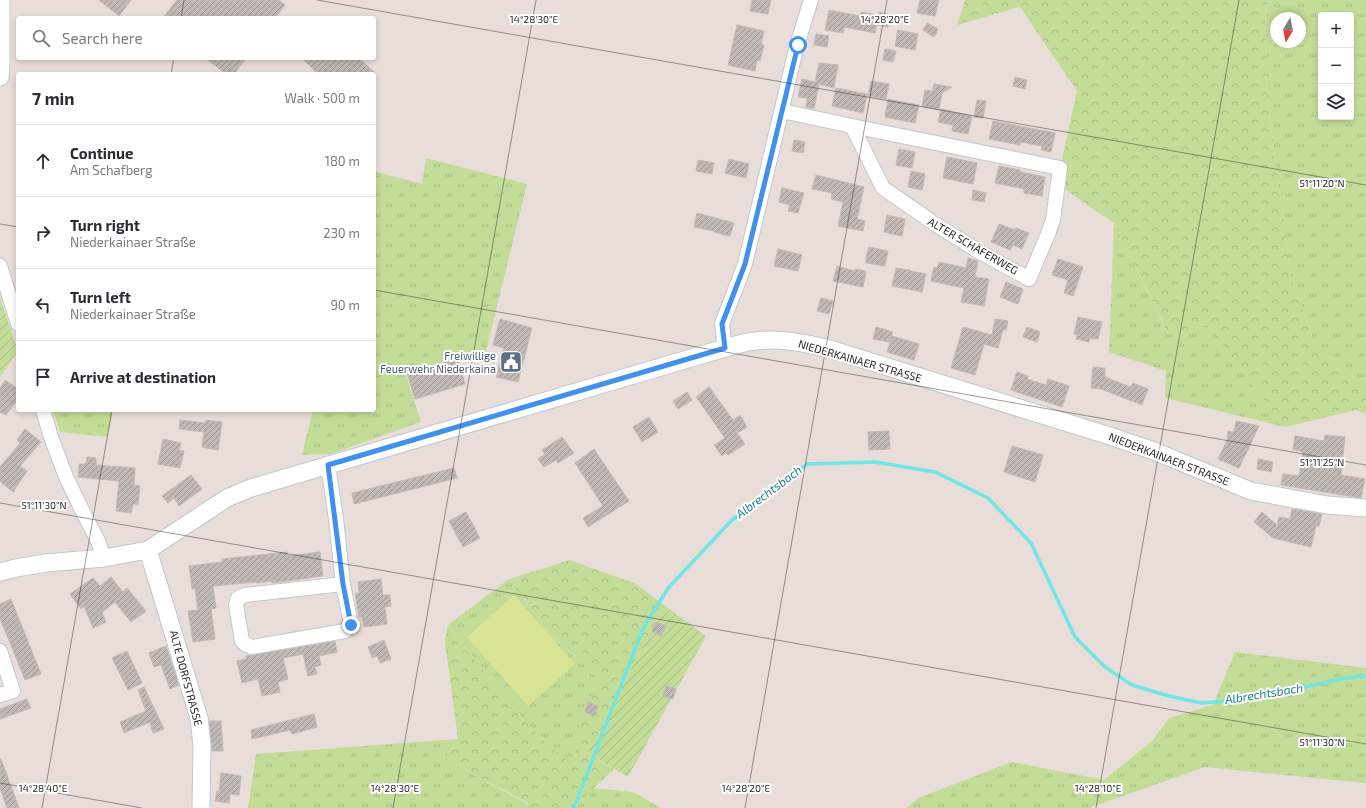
<!DOCTYPE html>
<html lang="en">
<head>
<meta charset="utf-8">
<style>
	:root { --surface:#fff; --page:#f7f7f7; --text:#2b2b33; --muted:#7c7c81; --line:#e1e1e2 }
	body { margin:0; font-family:"Exo 2",sans-serif; background:var(--page); color:var(--text) }
	.controls { position:absolute; right:12px; top:12px; display:grid; overflow:hidden; border-radius:4px; box-shadow:0 2px 6px #0003 }
	.controls button { width:36px; height:36px; display:grid; place-items:center; padding:0; border:0; border-bottom:1px solid var(--line); background:var(--surface); color:var(--text); font:20px sans-serif }
	.compass { position:absolute; left:1270px; top:12px; width:36px; height:36px; border-radius:50%; background:var(--surface); box-shadow:0 2px 6px #0003; rotate:190deg }
	.stop { position:absolute; width:12px; height:12px; margin:-9px; border:3px solid #4091ee; border-radius:50%; background:#fff }
	.stop.end { background:#4091ee; border-color:#fff; box-shadow:0 1px 4px #0008 }
	.list { margin:0; padding:0; list-style:none }
	h2 { display:flex; justify-content:space-between; align-items:center; height:52px; margin:0; padding:0 16px; font-size:17px }
	h2 small { font-size:13px; font-weight:400; color:var(--muted) }
	.list li { display:grid; grid-template-columns:26px 1fr auto; gap:12px; align-items:center; box-sizing:border-box; height:72px; padding:0 16px; border-top:1px solid var(--line) }
	.list b { display:block; font-size:15px; white-space:nowrap }
	.list p { margin:0; font-size:13px; white-space:nowrap; color:var(--muted) }
	.list em { font-size:13px; font-style:normal; color:var(--muted) }
	.icon { flex:none; width:22px; height:22px; fill:none; stroke:currentColor; stroke-width:2; stroke-linecap:round; stroke-linejoin:round }
	.map { position:relative; flex:none; width:1366px; height:808px; overflow:hidden }
	.search { position:absolute; background:var(--surface); box-shadow:0 2px 6px #0003; left:16px; top:16px; width:360px; height:44px; display:flex; align-items:center; gap:10px; box-sizing:border-box; padding:0 14px; border-radius:4px; color:var(--muted); font-size:15px }
	.panel { position:absolute; background:var(--surface); box-shadow:0 2px 6px #0003; left:16px; top:72px; width:360px; height:340px; border-radius:4px }
	.map>svg:first-child { display:block }
</style>
</head>
<body>
<div class="map">
<svg width="1366" height="808" viewBox="0 0 1366 808">
	<defs>
		<pattern id="grass-tufts" width="24" height="20" patternUnits="userSpaceOnUse"><rect width="24" height="20" fill="#c3dd98"/><path d="M3 7l-1-3M5 7V3M7 7l1-3M15 17l-1-3M17 17v-4M19 17l1-3" fill="none" stroke="#a8be83"/></pattern>
		<pattern id="forest-crowns" width="20" height="18" patternUnits="userSpaceOnUse"><rect width="20" height="18" fill="#c3dd98"/><path d="M2 6a3 3 0 1 1 6 0M12 15a3 3 0 1 1 6 0" fill="none" stroke="#a8be83"/></pattern>
		<pattern id="garden-furrows" width="10" height="10" patternUnits="userSpaceOnUse"><rect width="10" height="10" fill="#c3dd98"/><path d="M-1 1l2-2M0 10L10 0M9 11l2-2" fill="none" stroke="#a8be83"/></pattern>
		<pattern id="building-hatch" width="6" height="6" patternUnits="userSpaceOnUse"><rect width="6" height="6" fill="#c1b9b5"/><path d="M-1 1l2-2M0 6l6-6M5 7l2-2" fill="none" stroke="#9d9693"/></pattern>
	</defs>
	<rect width="100%" height="100%" fill="#e9ddd9"/>
	<path fill="url(#grass-tufts)" fill-rule="evenodd" d="M1268,0H1366V387L1316,347L1291,276L1267,97L1265,23ZM1321,15H1351V117H1321ZM1276,18H1300V42H1276Z
		M426,158L527,184L486,351L405,372L421,422L331,454L302,455L313,410H374V171L422,184Z
		M1114,223L1168,334L1207,325L1285,427L1165,398L1166,371L1109,352Z
		M53,410H113L108,437L60,432Z
		M509,579L543,625L599,680L580,724L574,768L537,734L503,696L448,625Z
		M1235,652L1366,668V783L1205,767L1089,808H907L918,798L1012,762L1104,780L1152,741L1169,718L1213,705Z
		M458,739L445,759L528,804L526,808H248L256,754Z
		M593,788L633,792L661,808H576L578,803Z"/>
	<path fill="url(#forest-crowns)" d="M965,0H1268L1265,23L1267,97L1291,276L1316,347L1366,387V414L1356,410L1285,427L1207,325L1169,335L1114,223L1057,184L1060,168L1077,91L1020,7L957,25Z
		M570,560L636,584L664,605L588,753L614,769L573,808H526L528,803L445,759L458,739L445,642L448,625L503,696L537,734L574,767L580,724L599,680L543,625L509,579Z"/>
	<path fill="url(#garden-furrows)" d="M0,298L18,351L0,377Z
		M664,605L706,636L628,777L588,753Z"/>
	<path fill="#d8e494" d="M514,595L575,664L528,706L467,637Z"/>
	<g fill="none" stroke-linecap="round" stroke-linejoin="round">
		<path stroke="#70e6e5" stroke-width="3.5" d="M574,808L643,628L669,587L731,521L807,464L875,462L935,472L988,498L1031,543L1075,637L1105,667L1132,685L1169,696L1201,703L1251,699L1346,678L1366,676"/>
	</g>
	<path fill="url(#building-hatch)" stroke="#c4b9b3" d="M99,0H131L119,16Z
		M177,0H279L285,5L275,18H163Z
		M752,0H771L768,14L750,11Z
		M920,0H939L935,16L917,13Z
		M829,10L860,16L861,12L879,15V12L891,15L888,27L877,25L875,33L844,27L843,33L825,30Z
		M927,23L938,29L934,37L923,30Z
		M737,25L764,31L761,44L764,45L760,61L757,60L755,71L728,65Z
		M898,30L918,34L915,50L895,46Z
		M816,34L829,36L827,47L814,45Z
		M885,49L896,51L893,62L883,60Z
		M205,58H246L234,74H226Z
		M302,58H359L376,74H318Z
		M819,63L838,65L834,88L819,84L814,109L806,107L807,98L798,97L802,79L815,82Z
		M1015,77L1027,80L1025,89L1013,86Z
		M871,81L889,84L886,99L868,96Z
		M934,84L952,87L942,93L939,110L922,106L925,90L933,91Z
		M836,88L867,94L863,113L832,106Z
		M888,99L919,105L915,123L885,117Z
		M977,100L986,101L983,118L974,117Z
		M941,109L972,116L968,134L952,131L953,125L938,122Z
		M993,121L1055,133L1051,152L1041,150L1042,146L1021,142L1020,145L989,139Z
		M794,140L805,142L803,153L792,151Z
		M899,149L915,152L912,168L896,165Z
		M947,157L977,163L973,184L943,178Z
		M729,159L749,164L746,178L725,173Z
		M698,160L714,163L712,174L696,171Z
		M999,166L1020,170V172L1045,177L1042,196L1024,193V189L995,183Z
		M911,171L925,174L922,190L908,187Z
		M816,175L864,187L857,219L865,221L863,231L838,226L843,202L831,199L832,193L812,189Z
		M782,188L804,193L798,213L788,211L790,205L779,202Z
		M973,190L986,193L984,202L972,200Z
		M697,213L734,223L730,236L714,232V231L694,227Z
		M887,215L905,219L902,236L884,232Z
		M999,224L1015,230L1016,228L1029,233L1022,249L1013,245L1010,250L991,242Z
		M869,247L888,251L885,266L866,263V257Z
		M778,249L802,255L798,271L774,266Z
		M968,258L978,261L975,277L989,279L984,306L961,302L964,288L931,281L934,267L937,268L939,262L966,268Z
		M1058,259L1083,267L1073,296L1064,293L1068,280L1052,275Z
		M837,266L854,271L855,269L866,271L863,287L833,281Z
		M896,268L910,270L911,271L926,274L922,292L892,286Z
		M1006,282L1023,289L1018,304L1000,297Z
		M821,298L833,301L829,314L817,311Z
		M1078,317L1102,322L1098,339L1090,338L1089,342L1076,339L1077,335L1074,334Z
		M500,319L532,328L518,382L496,377L504,348L493,345Z
		M995,319L1008,321L1006,330H1003L998,348L984,344L975,375L951,368L963,327L992,335Z
		M876,327L893,332L889,342L873,339Z
		M1027,327L1040,332L1037,342L1023,337Z
		M892,336L919,344L914,360L887,352Z
		M458,359L465,384L415,399L407,373Z
		M1093,367L1105,368V377L1131,387L1133,383L1148,389L1142,405L1101,389L1091,388Z
		M1017,372L1028,376L1027,379L1046,385L1048,379L1069,386L1062,407L1011,390Z
		M5,380L18,389V399L6,415L0,412V388Z
		M709,387L733,420L740,415L747,427L737,433L745,444L728,455L726,453L722,456L714,445L725,438L696,397Z
		M687,392L692,400L678,409L673,401Z
		M649,417L658,432L642,442L633,427Z
		M180,420L205,423L206,420L222,422L218,450L202,447L204,432L179,429Z
		M1236,421L1259,426L1239,468L1218,459L1227,441L1228,431L1234,432Z
		M25,429L41,442L20,466L27,471L13,492L0,481V467L20,443L17,440Z
		M889,431L890,449L869,450L868,432Z
		M1325,435L1345,437L1341,475L1365,479L1361,498L1281,485L1283,474L1299,476L1303,452L1293,449L1295,436L1324,441Z
		M562,437L574,453L558,463L556,460L544,467L538,459L545,454L542,450Z
		M163,439L181,443L179,450L184,451L180,468L158,464Z
		M1012,446L1043,455L1035,482L1004,472Z
		M594,449L629,501L588,527L583,518L603,506L575,463Z
		M87,457L96,458V465L135,468L134,485L140,486L138,504H133L131,513L116,511L119,481L78,477L79,464H86Z
		M1258,459L1273,462L1271,472L1257,469Z
		M454,468L457,478L354,504L352,493Z
		M191,475L202,489L179,506L174,498L168,503L162,496Z
		M1292,509L1322,514L1319,526H1316L1311,547L1273,538L1254,522L1262,512L1277,525L1279,517L1290,519Z
		M466,512L480,538L463,547L449,521Z
		M287,552L288,556L320,552L323,576L272,583V581L257,583V582L213,586L216,608L211,609L215,639L193,642L188,611L198,610L195,588L192,589L189,566L222,562V559Z
		M111,577L123,592L127,588L146,611L131,622L115,602L102,612L106,622L93,628L84,606L81,609L70,594L93,578L100,586Z
		M381,579L383,595H390L391,606L385,607L387,624L364,627L362,617H359L355,593H359L358,582Z
		M11,599L41,674L25,680L0,618V604Z
		M656,622L666,626L661,636L652,631Z
		M384,640L391,659L380,663L377,656L372,658L368,647Z
		M335,641L337,652L319,656L321,665L315,667L317,674L308,676L303,654L283,658L288,679L278,682L280,692L262,696L258,679L242,683L237,661L246,659V656Z
		M166,646L179,685L170,689L161,665L154,667L149,653Z
		M127,651L142,683L128,690L112,658Z
		M666,686L676,689L673,699L663,696Z
		M144,687L164,729L153,733L150,722L124,733L120,722L146,711L138,690Z
		M27,699L31,708L0,719V709Z
		M588,702L598,706L595,716L585,712Z
		M314,714L317,727L292,734L290,730L252,739L251,730Z
		M209,721H221L223,751H212Z
		M0,759H1L19,808H7L0,788Z
		M221,773L241,776L239,795L230,794L229,803L215,801L217,791H219Z"/>
	<g fill="none" stroke-linecap="round" stroke-linejoin="round">
		<g stroke="#c1c8d0" stroke-width="16">
			<path id="minor" d="M782,111L852,126L883,188L935,224L978,251L1029,279L1048,234L1053,220L1060,168L852,126
				M0,266L18,324
				M725,348L722,324L745,264L797,45L811,0
				M43,410L51,437L66,477L82,510L98,541L104,558
				M328,465L336,519L343,584L351,625L345,631L252,647L245,644L242,641L236,605L238,598L245,595L343,584
				M0,651L13,691L0,695"/>
		</g>
		<g stroke="#c1c8d0" stroke-width="19">
			<path id="tertiary" d="M0,77L1,63V0
				M148,550L199,718L202,745L201,808
				M0,572L16,568L46,563L104,558L148,550L227,498L251,488L725,348C735,345 745,342 755,341C781,338 805,343 830,349L1113,437L1154,451L1251,491L1327,505L1366,508"/>
		</g>
		<use href="#minor" stroke="#fff" stroke-width="14"/>
		<use href="#tertiary" stroke="#fff" stroke-width="17"/>
	</g>
	<g fill="none" stroke-linecap="round" stroke-linejoin="round">
		<path stroke="#4091ee" stroke-width="5" d="M351,625L343,584L328,465L725,348L722,324L745,264L798,45"/>
	</g>
	<path fill="none" stroke="#272727" stroke-width="1" stroke-opacity="0.45" d="M317,0L1366,185M181,18L184,0M171,74L174,58M0,224L18,227M374,290L1366,465M0,503L1366,744M0,783L142,808M42,808L112,410M393,808L536,0M745,808L887,0M1096,808L1239,0"/>
	<defs>
		<g id="civic-square" transform="scale(1.15)"><rect x="-9" y="-9" width="18" height="18" rx="4" fill="#5c6f8a" stroke="#fff"/><path d="M-.6-6.5H3V-4.5H.6V-3L4-1V1h2V6H-6V1h2V-1L-.6-3ZM-1.2 2.5V6h2.4V2.5Z" fill="#fff"/></g>
	</defs>
	<g fill-rule="evenodd">
		<use href="#civic-square" x="511" y="362"/>
	</g>
	<g text-anchor="middle" stroke-width="4" stroke-linejoin="round" paint-order="stroke">
		<g font-size="11" fill="#272727" stroke="#fff">
			<text transform="translate(973 246) rotate(30)" y="4">ALTER SCHÄFERWEG</text>
			<text transform="translate(860 361) rotate(16)" y="4">NIEDERKAINAER STRASSE</text>
			<text transform="translate(1169 459) rotate(21)" y="4">NIEDERKAINAER STRASSE</text>
			<text transform="translate(186 678) rotate(75)" y="4">ALTE DORFSTRASSE</text>
		</g>
		<g font-size="11" fill="#4e5e75" stroke="#fff" text-anchor="end">
			<text x="496" y="360">Freiwillige<tspan x="496" dy="13">Feuerwehr Niederkaina</tspan></text>
		</g>
		<g font-size="12" font-style="italic" fill="#157f87" stroke="#fff">
			<text transform="translate(769 492) rotate(-37)" y="4">Albrechtsbach</text>
			<text transform="translate(1264 694) rotate(-9)" y="4">Albrechtsbach</text>
		</g>
	</g>
	<g font-size="10" text-anchor="middle" fill="#272727" stroke="#fff" stroke-width="4" stroke-linejoin="round" paint-order="stroke">
		<text x="534" y="23">14°28'30"E</text>
		<text x="885" y="23">14°28'20"E</text>
		<text x="1322" y="187">51°11'20"N</text>
		<text x="1322" y="466">51°11'25"N</text>
		<text x="44" y="509">51°11'30"N</text>
		<text x="1322" y="746">51°11'30"N</text>
		<text x="43" y="792">14°28'40"E</text>
		<text x="395" y="792">14°28'30"E</text>
		<text x="746" y="792">14°28'20"E</text>
		<text x="1098" y="792">14°28'10"E</text>
	</g>
</svg>
<div class="controls">
<button>+</button>
<button>−</button>
<button><svg class="icon" aria-label="layers" viewBox="0 0 24 24"><path d="M12 4l9 5-9 5-9-5zM3 14l9 5 9-5"/></svg></button>
</div>
<svg class="compass" viewBox="-18 -18 36 36"><path d="M0-13l5 13h-10z" fill="#e53935"/><path d="M0 13l5-13h-10z" fill="#7c7c81"/></svg>
<div class="stop" style="left:798px;top:45px"></div>
<div class="stop end" style="left:351px;top:625px"></div>
<div class="search"><svg class="icon" aria-label="search" viewBox="0 0 24 24"><circle cx="10" cy="10" r="6"/><path d="M15 15l6 6"/></svg>Search here</div>
<section class="panel">
<h2>7 min<small>Walk · 500 m</small></h2>
<ul class="list">
<li><svg class="icon" aria-label="ahead" viewBox="0 0 24 24"><path d="M12 20V5M6 11l6-6 6 6"/></svg><div><b>Continue</b><p>Am Schafberg</p></div><em>180 m</em></li>
<li><svg class="icon" aria-label="right" viewBox="0 0 24 24"><path d="M7 20v-9h11M14 6l5 5-5 5"/></svg><div><b>Turn right</b><p>Niederkainaer Straße</p></div><em>230 m</em></li>
<li><svg class="icon" aria-label="left" viewBox="0 0 24 24"><path d="M17 20v-9H6M10 6l-5 5 5 5"/></svg><div><b>Turn left</b><p>Niederkainaer Straße</p></div><em>90 m</em></li>
<li><svg class="icon" aria-label="arrive" viewBox="0 0 24 24"><path d="M6 21V4h12l-3 4 3 4H6"/></svg><div><b>Arrive at destination</b></div></li>
</ul>
</section>
</div>
</body>
</html>
